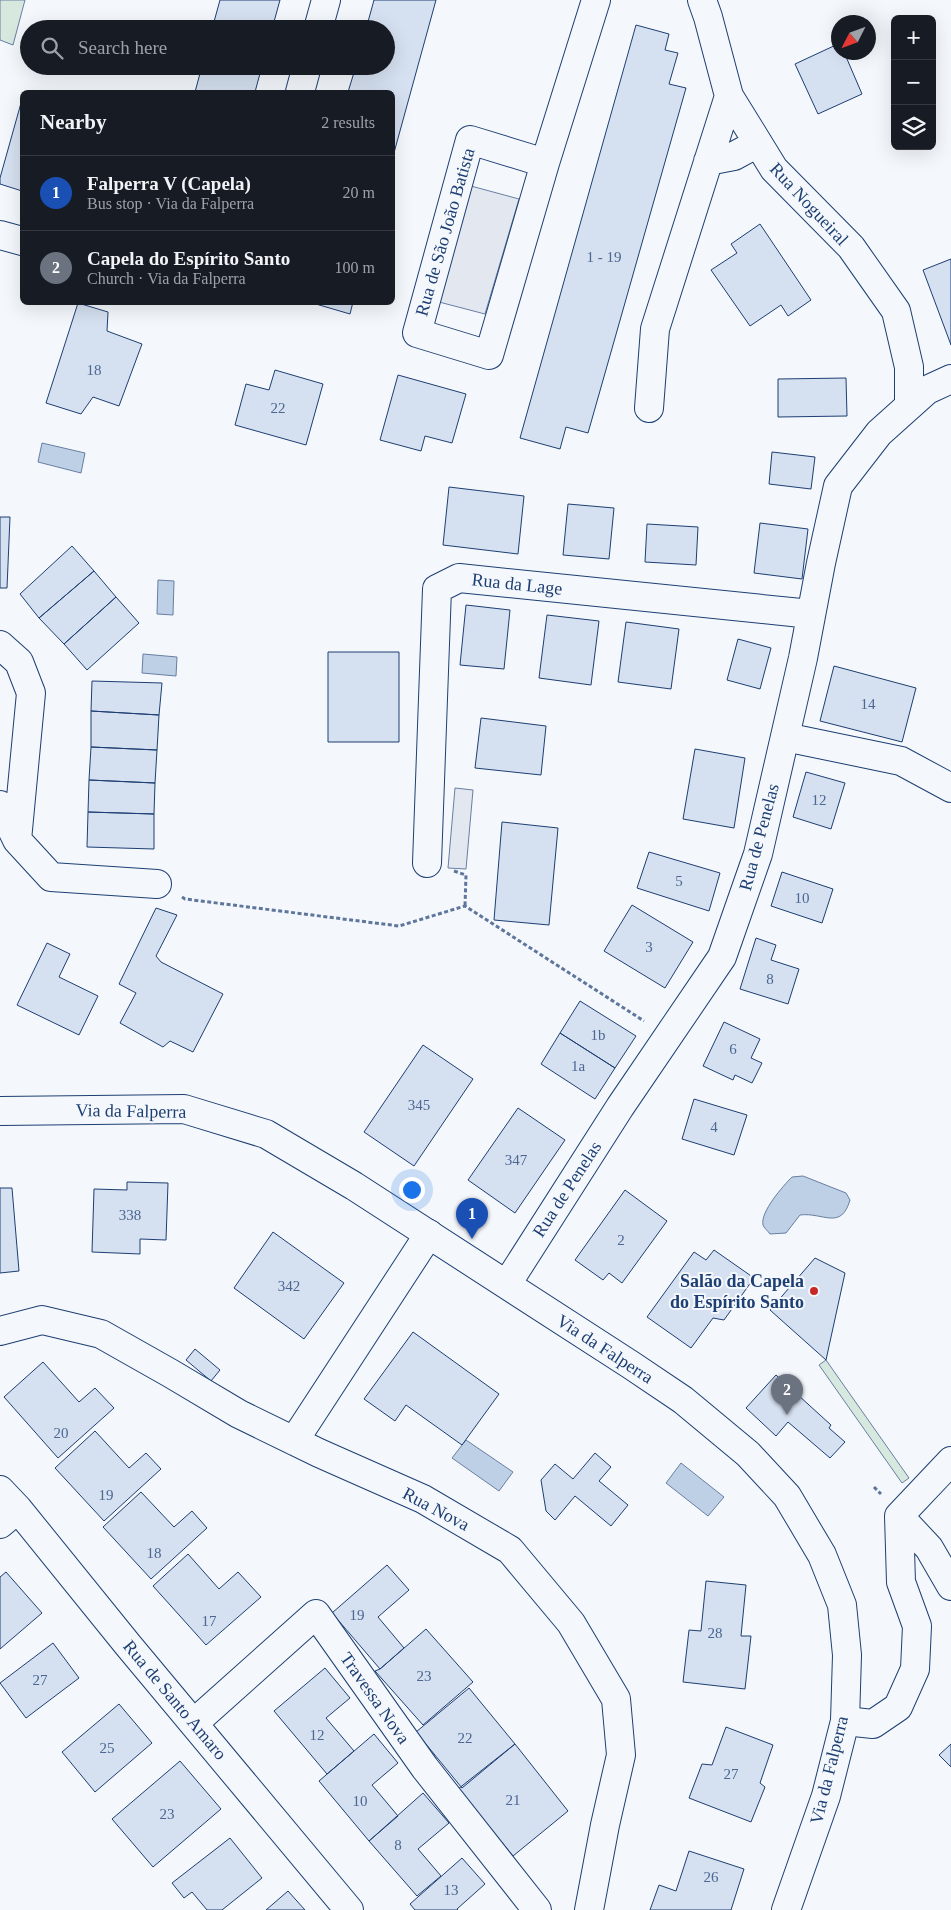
<!DOCTYPE html>
<html lang="en">
<head>
<meta charset="utf-8">
<style>
	:root { --surface:#171b24; --page:#20242c; --text:#f1f3f6; --muted:#9ea1a6; --line:#363941; --accent:#0b8043 }
	body { margin:0; font-family:Georgia,serif; background:var(--page); color:var(--text) }
	.controls { position:absolute; right:15px; top:15px; display:grid; overflow:hidden; border-radius:8px; box-shadow:0 5px 20px #0002 }
	.controls button { width:45px; height:45px; display:grid; place-items:center; padding:0; border:0; border-bottom:1px solid var(--line); background:var(--surface); color:var(--text); font:25px sans-serif }
	.compass { position:absolute; left:831px; top:15px; width:45px; height:45px; border-radius:50%; background:var(--surface); box-shadow:0 5px 20px #0002; rotate:228deg }
	.you { position:absolute; left:411px; top:1189px; width:18px; height:18px; margin:-12px; border:4px solid #fff; border-radius:50%; background:#1a73e8; box-shadow:0 0 0 8px #1a73e833 }
	.badge { display:grid; place-items:center; width:32px; height:32px; border-radius:50%; background:var(--accent); color:#fff; font-size:16px; font-weight:700 }
	.pin { position:absolute; translate:-50% -41px; filter:drop-shadow(0 1px 2px #0008) }
	.pin::after { content:''; position:absolute; top:26px; width:18px; height:15px; background:inherit; clip-path:polygon(0 0,100% 0,50% 100%) }
	.list { margin:0; padding:0; list-style:none }
	h2 { display:flex; justify-content:space-between; align-items:center; height:65px; margin:0; padding:0 20px; font-size:21px }
	h2 small { font-size:16px; font-weight:400; color:var(--muted) }
	.list li { display:grid; grid-template-columns:32px 1fr auto; gap:15px; align-items:center; box-sizing:border-box; height:75px; padding:0 20px; border-top:1px solid var(--line) }
	.list b { display:block; font-size:19px; white-space:nowrap }
	.list p { margin:0; font-size:16px; white-space:nowrap; color:var(--muted) }
	.list em { font-size:16px; font-style:normal; color:var(--muted) }
	.icon { flex:none; width:28px; height:28px; fill:none; stroke:currentColor; stroke-width:2; stroke-linecap:round; stroke-linejoin:round }
	.map { position:relative; flex:none; width:951px; height:1910px; overflow:hidden }
	.search { position:absolute; background:var(--surface); box-shadow:0 5px 20px #0002; left:20px; top:20px; width:375px; height:55px; display:flex; align-items:center; gap:12px; box-sizing:border-box; padding:0 18px; border-radius:28px; color:var(--muted); font-size:19px }
	.panel { position:absolute; background:var(--surface); box-shadow:0 5px 20px #0002; left:20px; top:90px; width:375px; height:215px; border-radius:8px }
	.map>svg:first-child { display:block }
</style>
</head>
<body>
<div class="map">
<svg width="951" height="1910" viewBox="0 0 951 1910">
	<rect width="100%" height="100%" fill="#f4f7fb"/>
	<path fill="#d7e8df" stroke="#687fa3" d="M0,0H25L13,45L0,40Z
		M826,1360L909,1478L902,1483L819,1365Z"/>
	<path fill="#e3e8f0" stroke="#687fa3" d="M471,186L519,199L485,314L439,302Z
		M455,788L473,790L466,869L448,868Z"/>
	<path fill="#bed0e5" stroke="#687fa3" d="M42,443L85,453L81,473L38,462Z
		M158,580L174,581L173,615L157,614Z
		M143,654L177,657L176,676L142,673Z
		M803,1176L846,1193L850,1200C841,1231 823,1212 800,1215L786,1233L770,1234C768,1231 764,1228 763,1225C760,1212 783,1186 792,1177Z
		M466,1440L513,1472L499,1491L452,1458Z
		M681,1463L724,1497L708,1516L666,1483Z"/>
	<path fill="#d5e0f0" stroke="#1d3f73" d="M220,0H280L272,29H212Z
		M374,0H436L392,160V92H348L356,66H386V29H366Z
		M636,25L669,34L665,50L678,53L669,84L686,88L588,433L566,427L560,449L520,438Z
		M838,44V52H844L862,94L818,114L795,64Z
		M202,66H262L255,92H195Z
		M21,103H22V191L0,184V178Z
		M760,224L811,300L788,316L781,305L750,326L711,270L737,253L731,244Z
		M951,259V345L923,270Z
		M309,302H353L350,314Z
		M78,303L108,312L107,331L142,344L119,406L93,397L81,414L46,403Z
		M275,370L323,384L306,445L235,425L246,384L269,390Z
		M398,375L466,394L452,443L425,436L421,451L380,440Z
		M846,378L847,416L778,417V379Z
		M772,452L815,457L811,489L769,484Z
		M449,487L524,496L518,554L443,545Z
		M568,504L614,508L609,559L563,555Z
		M0,517H10L7,588H0Z
		M760,523L808,529L802,579L754,573Z
		M647,524L698,527L696,565L645,562Z
		M72,546L94,571L39,618L20,594Z
		M94,571L116,597L64,644L39,618Z
		M116,597L139,623L87,670L64,644Z
		M466,605L510,610L504,669L460,665Z
		M547,615L599,621L591,685L539,678Z
		M626,622L679,629L671,689L618,682Z
		M738,639L771,648L760,689L727,680Z
		M328,652H399V742H328Z
		M834,666L916,688L902,742L820,721Z
		M92,681L162,683L159,715L91,711Z
		M91,711L159,715L157,750L91,747Z
		M481,718L546,726L541,775L475,768Z
		M91,747L157,750L155,783L89,780Z
		M695,749L745,758L734,828L683,819Z
		M806,772L845,783L831,829L793,817Z
		M89,780L155,783L154,814L88,812Z
		M88,812L154,814V849L87,847Z
		M502,822L558,828L549,925L494,920Z
		M649,852L720,873L709,911L637,888Z
		M782,872L833,889L822,923L771,906Z
		M632,905L693,942L665,988L604,951Z
		M156,908L177,915L156,956L161,962L223,994L193,1052L170,1041L163,1047L120,1023L136,993L119,984Z
		M756,938L776,945L771,960L799,969L788,1004L740,989Z
		M47,943L70,954L59,977L98,996L79,1035L17,1005Z
		M580,1001L636,1036L615,1068L560,1033Z
		M724,1022L760,1039L751,1058L762,1063L752,1083L735,1075L733,1080L703,1066Z
		M560,1033L615,1068L595,1099L541,1064Z
		M423,1045L473,1079L414,1166L364,1132Z
		M694,1099L747,1115L734,1155L682,1139Z
		M518,1108L565,1140L515,1213L468,1180Z
		M127,1182L168,1183L166,1240L140,1239V1254L92,1252L94,1189L127,1190Z
		M0,1188H12L19,1271L0,1273Z
		M625,1190L667,1221L622,1283L609,1273L603,1280L575,1260Z
		M273,1232L344,1283L304,1339L234,1288Z
		M714,1250L754,1278L724,1320L713,1318L691,1348L647,1317L694,1252L706,1260Z
		M815,1258L845,1273L826,1360L770,1310Z
		M413,1332L499,1394L462,1445L406,1405L395,1421L364,1399Z
		M195,1349L220,1370L211,1381L186,1360Z
		M43,1362L79,1402L95,1388L114,1408L58,1458L4,1397Z
		M776,1375L831,1425L829,1428L845,1442L830,1458L788,1422L776,1436L746,1408Z
		M95,1431L129,1468L146,1453L161,1469L104,1521L55,1468Z
		M595,1453L611,1467L599,1481L628,1505L611,1526L575,1496L555,1520L546,1511L541,1480L555,1464L573,1479Z
		M141,1492L174,1527L192,1511L207,1528L151,1579L103,1527Z
		M188,1554L219,1589L238,1572L261,1597L206,1645L153,1586Z
		M387,1565L409,1590L378,1617L404,1648L380,1669L332,1613Z
		M6,1572L42,1613L0,1649V1577Z
		M706,1581L746,1585L741,1636H751L745,1689L683,1682L689,1630L701,1631Z
		M426,1629L473,1682L423,1725L375,1671L380,1669Z
		M53,1643L79,1678L26,1718L0,1683Z
		M325,1668L350,1698L326,1718L354,1751L327,1774L274,1711Z
		M469,1688L515,1744L462,1788L416,1732Z
		M119,1704L152,1743L95,1792L62,1752Z
		M726,1727L773,1745L760,1783L765,1787L751,1822L689,1798L702,1764L712,1765Z
		M374,1734L398,1763L372,1785L398,1816L369,1841L319,1781Z
		M515,1744L568,1811L513,1856L458,1789Z
		M951,1744V1767L939,1755Z
		M180,1761L221,1809L153,1867L112,1819Z
		M423,1793L449,1823L418,1849L441,1876L417,1896L369,1841Z
		M230,1838L262,1878L222,1910H207L192,1892L184,1898L172,1883Z
		M689,1851L744,1869L731,1910H650L659,1885L676,1891Z
		M462,1858L485,1884L457,1909L458,1910H415L410,1904Z
		M288,1891L305,1910H266Z"/>
	<g fill="none" stroke-linecap="round" stroke-linejoin="round">
		<g stroke="#1d3f73" stroke-width="30">
			<path id="minor" d="M702,0L708,17L729,96L774,169L851,247L896,311L909,367V406
				M318,29L326,0
				M300,92L307,66
				M708,161L734,156L758,143
				M545,163L470,140L417,333L489,355L545,163L596,0
				M0,235L22,241
				M649,408L655,329L729,96
				M0,645L19,662L31,693L17,840
				M785,737L901,761L951,788
				M0,805L17,840L51,877L157,884
				M427,863L437,589L459,578L811,614
				M507,1284L620,1107L722,957L758,854L803,658L821,563L838,486L879,433L927,390L951,379
				M0,1331L42,1320L101,1334L170,1373L239,1414L319,1453L423,1499L510,1550L571,1623L616,1699L621,1755L605,1825L589,1910
				M294,1441L429,1234
				M0,1490L18,1509L128,1645L349,1910
				M899,1516L951,1461
				M0,1524L18,1509
				M845,1721L873,1724L898,1707L915,1669L917,1626L901,1582L899,1516L929,1548L951,1586
				M194,1723L316,1614L425,1768L537,1910"/>
		</g>
		<g stroke="#1d3f73" stroke-width="30">
			<path id="major" d="M0,1111L184,1109L266,1134L354,1186L631,1365L683,1400L748,1454L787,1496L822,1555L842,1605L847,1655L845,1721L826,1796L786,1910"/>
		</g>
		<path stroke="#5e769c" stroke-width="3" stroke-dasharray="4 2.5" stroke-linecap="butt" d="M454,871L466,875L465,906
			M182,897L185,899L399,926L465,906L644,1021
			M874,1487L881,1494"/>
		<use href="#minor" stroke="#f4f7fb" stroke-width="28"/>
		<use href="#major" stroke="#f4f7fb" stroke-width="28"/>
	</g>
	<circle fill="#c62828" stroke="#f4f7fb" stroke-width="2" cx="814" cy="1291" r="5"/>
	<g text-anchor="middle" stroke-width="4" stroke-linejoin="round" paint-order="stroke">
		<g font-size="15" fill="#4b6792">
			<text x="604" y="262">1 - 19</text>
			<text x="94" y="375">18</text>
			<text x="278" y="413">22</text>
			<text x="868" y="709">14</text>
			<text x="819" y="805">12</text>
			<text x="679" y="886">5</text>
			<text x="802" y="903">10</text>
			<text x="649" y="952">3</text>
			<text x="770" y="984">8</text>
			<text x="598" y="1040">1b</text>
			<text x="733" y="1054">6</text>
			<text x="578" y="1071">1a</text>
			<text x="419" y="1110">345</text>
			<text x="714" y="1132">4</text>
			<text x="516" y="1165">347</text>
			<text x="130" y="1220">338</text>
			<text x="621" y="1245">2</text>
			<text x="289" y="1291">342</text>
			<text x="61" y="1438">20</text>
			<text x="106" y="1500">19</text>
			<text x="154" y="1558">18</text>
			<text x="357" y="1620">19</text>
			<text x="209" y="1626">17</text>
			<text x="715" y="1638">28</text>
			<text x="424" y="1681">23</text>
			<text x="40" y="1685">27</text>
			<text x="317" y="1740">12</text>
			<text x="465" y="1743">22</text>
			<text x="107" y="1753">25</text>
			<text x="731" y="1779">27</text>
			<text x="513" y="1805">21</text>
			<text x="360" y="1806">10</text>
			<text x="167" y="1819">23</text>
			<text x="398" y="1850">8</text>
			<text x="711" y="1882">26</text>
			<text x="451" y="1895">13</text>
		</g>
		<g font-size="18" fill="#1d3f73" stroke="#f4f7fb">
			<text transform="translate(809 204) rotate(47)" y="6">Rua Nogueiral</text>
			<text transform="translate(445 232) rotate(-74)" y="6">Rua de São João Batista</text>
			<text transform="translate(517 584) rotate(6)" y="6">Rua da Lage</text>
			<text transform="translate(759 837) rotate(-75)" y="6">Rua de Penelas</text>
			<text transform="translate(131 1111) rotate(1)" y="6">Via da Falperra</text>
			<text transform="translate(567 1189) rotate(-57)" y="6">Rua de Penelas</text>
			<text transform="translate(605 1349) rotate(33)" y="6">Via da Falperra</text>
			<text transform="translate(436 1509) rotate(28)" y="6">Rua Nova</text>
			<text transform="translate(375 1698) rotate(55)" y="6">Travessa Nova</text>
			<text transform="translate(175 1700) rotate(50)" y="6">Rua de Santo Amaro</text>
			<text transform="translate(829 1770) rotate(-76)" y="6">Via da Falperra</text>
		</g>
		<g font-size="18" font-weight="bold" fill="#1d3f73" stroke="#f4f7fb" text-anchor="end">
			<text x="804" y="1287">Salão da Capela<tspan x="804" dy="21">do Espírito Santo</tspan></text>
		</g>
	</g>
</svg>
<div class="controls">
<button>+</button>
<button>−</button>
<button><svg class="icon" aria-label="layers" viewBox="0 0 24 24"><path d="M12 4l9 5-9 5-9-5zM3 14l9 5 9-5"/></svg></button>
</div>
<svg class="compass" viewBox="-18 -18 36 36"><path d="M0-13l5 13h-10z" fill="#e53935"/><path d="M0 13l5-13h-10z" fill="#9ea1a6"/></svg>
<div class="you"></div>
<div class="pin badge" style="left:472px;top:1239px;background:#1a4fb4">1</div>
<div class="pin badge" style="left:787px;top:1415px;background:#6b7280">2</div>
<div class="search"><svg class="icon" aria-label="search" viewBox="0 0 24 24"><circle cx="10" cy="10" r="6"/><path d="M15 15l6 6"/></svg>Search here</div>
<section class="panel">
<h2>Nearby<small>2 results</small></h2>
<ul class="list">
<li><span class="badge" style="background:#1a4fb4">1</span><div><b>Falperra V (Capela)</b><p>Bus stop · Via da Falperra</p></div><em>20 m</em></li>
<li><span class="badge" style="background:#6b7280">2</span><div><b>Capela do Espírito Santo</b><p>Church · Via da Falperra</p></div><em>100 m</em></li>
</ul>
</section>
</div>
</body>
</html>
